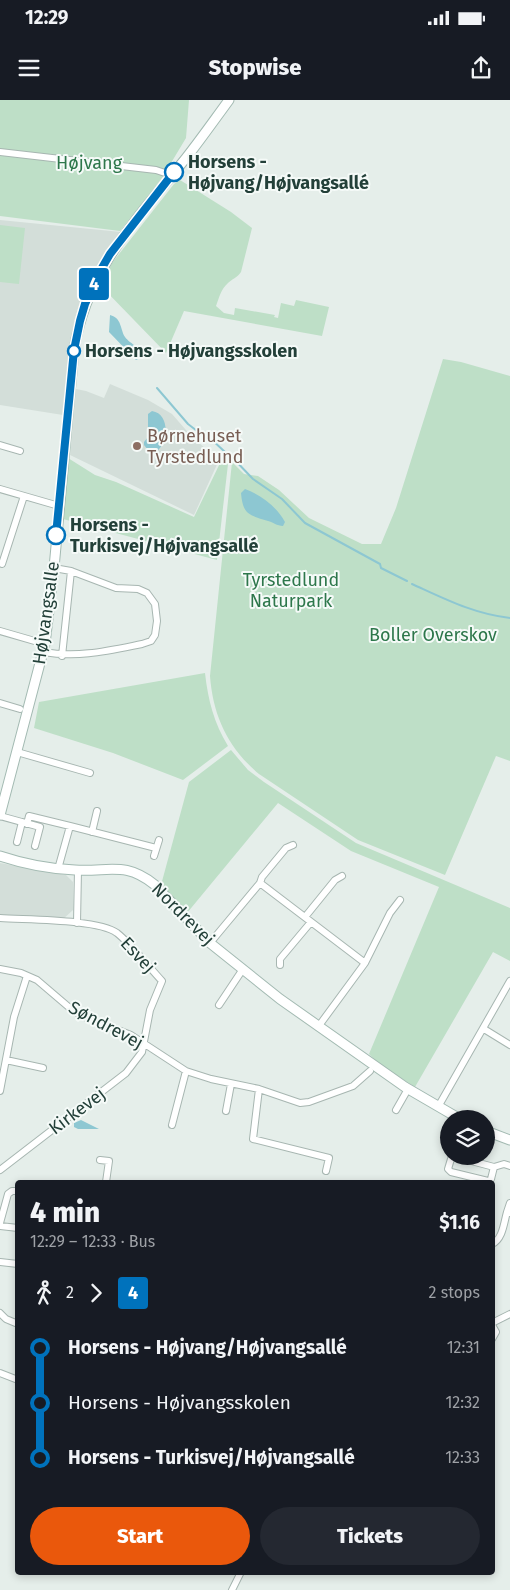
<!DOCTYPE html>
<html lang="en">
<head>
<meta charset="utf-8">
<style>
	body { margin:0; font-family:"Fira Sans",sans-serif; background:#242831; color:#f1f3f6; height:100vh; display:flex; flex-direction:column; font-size:19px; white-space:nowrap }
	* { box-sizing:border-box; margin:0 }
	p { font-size:16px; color:#9ea1a6 }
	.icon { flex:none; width:28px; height:28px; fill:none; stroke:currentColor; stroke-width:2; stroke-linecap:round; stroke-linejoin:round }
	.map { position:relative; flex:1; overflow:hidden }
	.sheet { position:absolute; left:15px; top:1080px; width:480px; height:395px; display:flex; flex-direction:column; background:#171b24; border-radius:5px; box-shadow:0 2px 8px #0003 }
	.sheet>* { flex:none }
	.badge { padding:0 10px; border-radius:4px; font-size:18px; line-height:32px }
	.controls { position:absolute; left:440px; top:1010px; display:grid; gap:10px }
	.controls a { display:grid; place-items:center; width:55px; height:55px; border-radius:50%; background:#171b24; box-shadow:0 2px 8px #0003; font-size:25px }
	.map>.badge { position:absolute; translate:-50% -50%; box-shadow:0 0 0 2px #fff }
	.legs { display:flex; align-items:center; gap:8px; height:55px; padding:0 15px; font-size:16px }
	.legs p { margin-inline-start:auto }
	.overview { display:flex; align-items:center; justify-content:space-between; height:85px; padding:0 15px }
	h1 { font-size:28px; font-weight:800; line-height:38px }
	.button { display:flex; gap:10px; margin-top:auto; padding:10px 15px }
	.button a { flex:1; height:58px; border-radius:30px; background:#ea580c; color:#fff; font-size:20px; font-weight:800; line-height:58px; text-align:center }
	.button a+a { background:#242831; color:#f1f3f6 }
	ul { padding:0 15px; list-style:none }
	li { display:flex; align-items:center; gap:18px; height:55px; font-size:19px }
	li i { display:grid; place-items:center; width:8px; height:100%; margin:0 6px; background:currentColor }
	li i::after { content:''; width:12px; height:12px; margin:-6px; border:4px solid; border-radius:50%; background:#171b24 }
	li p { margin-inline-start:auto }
	li:first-child i { background:linear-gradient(#0000 50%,currentColor 0) }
	li:last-child i { background:linear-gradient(currentColor 50%,#0000 0) }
	.status { display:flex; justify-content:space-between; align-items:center; height:35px; padding:0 25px; background:#171b24; direction:ltr }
	.status svg { height:14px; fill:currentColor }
	header { display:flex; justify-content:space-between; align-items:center; height:65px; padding:0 15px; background:#171b24; font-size:22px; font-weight:800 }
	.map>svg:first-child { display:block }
</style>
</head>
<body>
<div class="status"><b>12:29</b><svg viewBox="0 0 49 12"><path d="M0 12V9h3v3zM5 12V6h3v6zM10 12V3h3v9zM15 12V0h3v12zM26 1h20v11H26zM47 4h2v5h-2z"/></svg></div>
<header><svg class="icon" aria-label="menu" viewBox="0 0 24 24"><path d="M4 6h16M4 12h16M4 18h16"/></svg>Stopwise<svg class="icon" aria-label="share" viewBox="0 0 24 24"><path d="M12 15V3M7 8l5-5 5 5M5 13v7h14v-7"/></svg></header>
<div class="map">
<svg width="510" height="1490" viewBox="0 0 510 1490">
	<rect width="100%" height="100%" fill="#e5eeea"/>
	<path fill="#d3ded9" d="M0 120 121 132 102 158 91 177 73 227 63 315 0 305Z
		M110 284 148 300 172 314 192 337 219 360 194 415 70 355 76 289 86 291 104 298Z
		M0 763 66 775 73 782V810L62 820 0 815Z"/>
	<path fill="#bedfc7" d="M0 0H189L186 38 162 78 120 131 0 116Z
		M180 80 231 112 252 128 241 172C237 178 232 179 228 183 221 189 219 198 216 206L224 213 234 215 235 208 275 215 274 217 278 218 281 203 294 206 296 200 329 207 322 236 184 211 166 253 101 186 112 163 174 84Z
		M0 125 25 128 19 184 0 182Z
		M443 259 461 262 510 276V661L496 656 445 775 358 740 259 674C228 648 213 616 210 576L232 362 244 374 258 376 279 390 309 418 362 444H381L396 408Z
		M68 358 95 375 116 382 194 417 222 359H225L228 364 217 460 63 419Z
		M205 573C208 600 214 623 228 646L183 680 113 653 34 628 39 602Z
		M231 650 248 670 264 682 356 743 510 808V861L493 852 415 987 378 963 369 954 439 787 351 751 278 703 187 813 161 785 189 682Z"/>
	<path fill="#8dc7d2" d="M110 215C122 218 120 229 125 237 131 245 138 244 140 256L138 259 136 260 109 232Z
		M152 311C171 314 168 344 156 352L148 350 144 345V342L148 337V314Z
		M245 389C261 395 277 407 285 422L283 426C277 426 273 422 268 421 249 415 243 415 241 393Z
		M81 1020 99 1029H78L74 1027V1023Z"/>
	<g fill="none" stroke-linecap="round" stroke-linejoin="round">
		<path stroke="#8dc7d2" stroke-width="2" d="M157 288 188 324 201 334 210 338 225 352
			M231 356 253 379 282 399 305 423 380 464 381 468 407 481
			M412 484C445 499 474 514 510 518"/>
		<defs>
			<path id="street" d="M0 52 156 70 171 75
				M0 345 20 351
				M0 389 59 406
				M2 464 24 396
				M0 531 45 544
				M43 552C79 558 107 551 142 544L151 541 155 535 157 521 155 504 147 493 138 489 116 488 71 471 54 468
				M62 556 71 471
				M0 603 20 609
				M17 652 90 673
				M0 716 40 727 35 746
				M27 724 29 716 70 726 58 769
				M70 726 156 748
				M92 732 97 711
				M17 742 22 722
				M154 756 159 740
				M260 783 262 777 286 748 293 745
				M305 817 335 780 342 776
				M0 818C26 820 98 819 117 833 131 844 149 867 162 881L150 910 142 952 126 973 0 1070
				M77 823 78 770
				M210 843 260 783 365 863 318 927
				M365 863 390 813 400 800
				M280 865V859L311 822
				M0 869 21 873 37 880 71 909 82 916 131 935 186 971 211 979 259 989 300 1003 309 1002 353 986 370 971
				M219 905 243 869
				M484 929 510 945
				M6 960 43 968
				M259 989 253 1039 329 1058 326 1071
				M0 991 14 917 27 876
				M438 1007 510 881
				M396 1010 408 989
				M226 1011 231 984
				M172 1025 186 971
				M100 1060 109 1061 106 1082
				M494 1067 491 1079 488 1081 451 1072 448 1069 451 1059 456 1057 494 1067 504 1064 510 1066
				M510 1103 507 1112 510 1113
				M0 1123 8 1094 12 1091H18
				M0 1126 18 1128
				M492 1144C503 1139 504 1122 507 1112
				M0 1162 18 1164
				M0 1213 6 1219 18 1224
				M492 1223 510 1214
				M492 1225 496 1232 492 1239
				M0 1273 18 1280
				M232 1490 241 1472"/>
			<path id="secondary" d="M0 715 45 544 54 468 74 250C87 169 136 120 186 58 201 39 215 19 229 0
				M0 756C24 764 50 769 75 770 110 772 125 761 155 785L210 843 280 899 405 987 460 1019
				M486 1031 510 1040"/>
		</defs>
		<use href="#street" stroke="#a7b6b1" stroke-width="8"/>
		<use href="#secondary" stroke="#a3bab2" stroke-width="11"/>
		<use href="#street" stroke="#fff" stroke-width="6"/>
		<use href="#secondary" stroke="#fff" stroke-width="9"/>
	</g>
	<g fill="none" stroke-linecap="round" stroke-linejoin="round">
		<defs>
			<path id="line-1" d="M56 435 74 250 80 221 85 204 99 173 110 154 174 72"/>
		</defs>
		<use href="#line-1" stroke="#fff" stroke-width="11"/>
		<use href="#line-1" stroke="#0072bc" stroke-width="8"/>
	</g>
	<g fill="#fff" stroke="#0072bc" stroke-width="2.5">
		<circle cx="174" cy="72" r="9"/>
		<circle cx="74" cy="251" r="6"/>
		<circle cx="56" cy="435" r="9"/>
	</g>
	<circle fill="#8d6e63" stroke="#f5faf8" stroke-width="2" cx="137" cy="346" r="5"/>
	<g text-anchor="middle" stroke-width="4" stroke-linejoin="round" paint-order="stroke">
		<g font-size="18" font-weight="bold" fill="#234039" stroke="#f5faf8" text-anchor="start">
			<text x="188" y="68">Horsens -<tspan x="188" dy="21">Højvang/Højvangsallé</tspan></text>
			<text x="85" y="257">Horsens - Højvangsskolen</text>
			<text x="70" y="431">Horsens -<tspan x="70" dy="21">Turkisvej/Højvangsallé</tspan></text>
		</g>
		<g font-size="18" fill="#2d774b" stroke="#f5faf8">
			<text x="89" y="69">Højvang</text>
			<text x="291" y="486">Tyrstedlund<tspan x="291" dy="21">Naturpark</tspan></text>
			<text x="433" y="541">Boller Overskov</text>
		</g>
		<g font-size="18" fill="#785e54" stroke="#f5faf8" text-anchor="start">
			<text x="147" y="342">Børnehuset<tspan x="147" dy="21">Tyrstedlund</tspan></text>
		</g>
		<g font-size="18" fill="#234039" stroke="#f5faf8">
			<text transform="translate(46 513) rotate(-82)" y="6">Højvangsalle</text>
			<text transform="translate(183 814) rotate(45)" y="6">Nordrevej</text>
			<text transform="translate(138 855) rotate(47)" y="6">Esvej</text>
			<text transform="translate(106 925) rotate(28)" y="6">Søndrevej</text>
			<text transform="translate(77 1011) rotate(-37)" y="6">Kirkevej</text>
		</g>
	</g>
</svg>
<div class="controls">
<a><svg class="icon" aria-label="layers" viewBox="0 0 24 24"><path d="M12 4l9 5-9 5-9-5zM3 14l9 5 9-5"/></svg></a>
</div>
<b class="badge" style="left:94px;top:184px;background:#0072bc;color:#fff">4</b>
<section class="sheet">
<div class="overview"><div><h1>4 min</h1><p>12:29 – 12:33 · Bus</p></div><b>$1.16</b></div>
<div class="legs"><svg class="icon" aria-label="walk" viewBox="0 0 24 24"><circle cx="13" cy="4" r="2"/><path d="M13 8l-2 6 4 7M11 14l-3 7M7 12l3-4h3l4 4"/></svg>2<svg class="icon" aria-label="forward" viewBox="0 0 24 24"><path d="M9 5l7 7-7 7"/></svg><b class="badge" style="background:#0072bc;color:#fff">4</b><p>2 stops</p></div>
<ul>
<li><i style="color:#0072bc"></i><b>Horsens - Højvang/Højvangsallé</b><p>12:31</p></li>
<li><i style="color:#0072bc"></i><span>Horsens - Højvangsskolen</span><p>12:32</p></li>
<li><i style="color:#0072bc"></i><b>Horsens - Turkisvej/Højvangsallé</b><p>12:33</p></li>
</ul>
<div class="button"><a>Start</a><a>Tickets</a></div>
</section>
</div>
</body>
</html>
